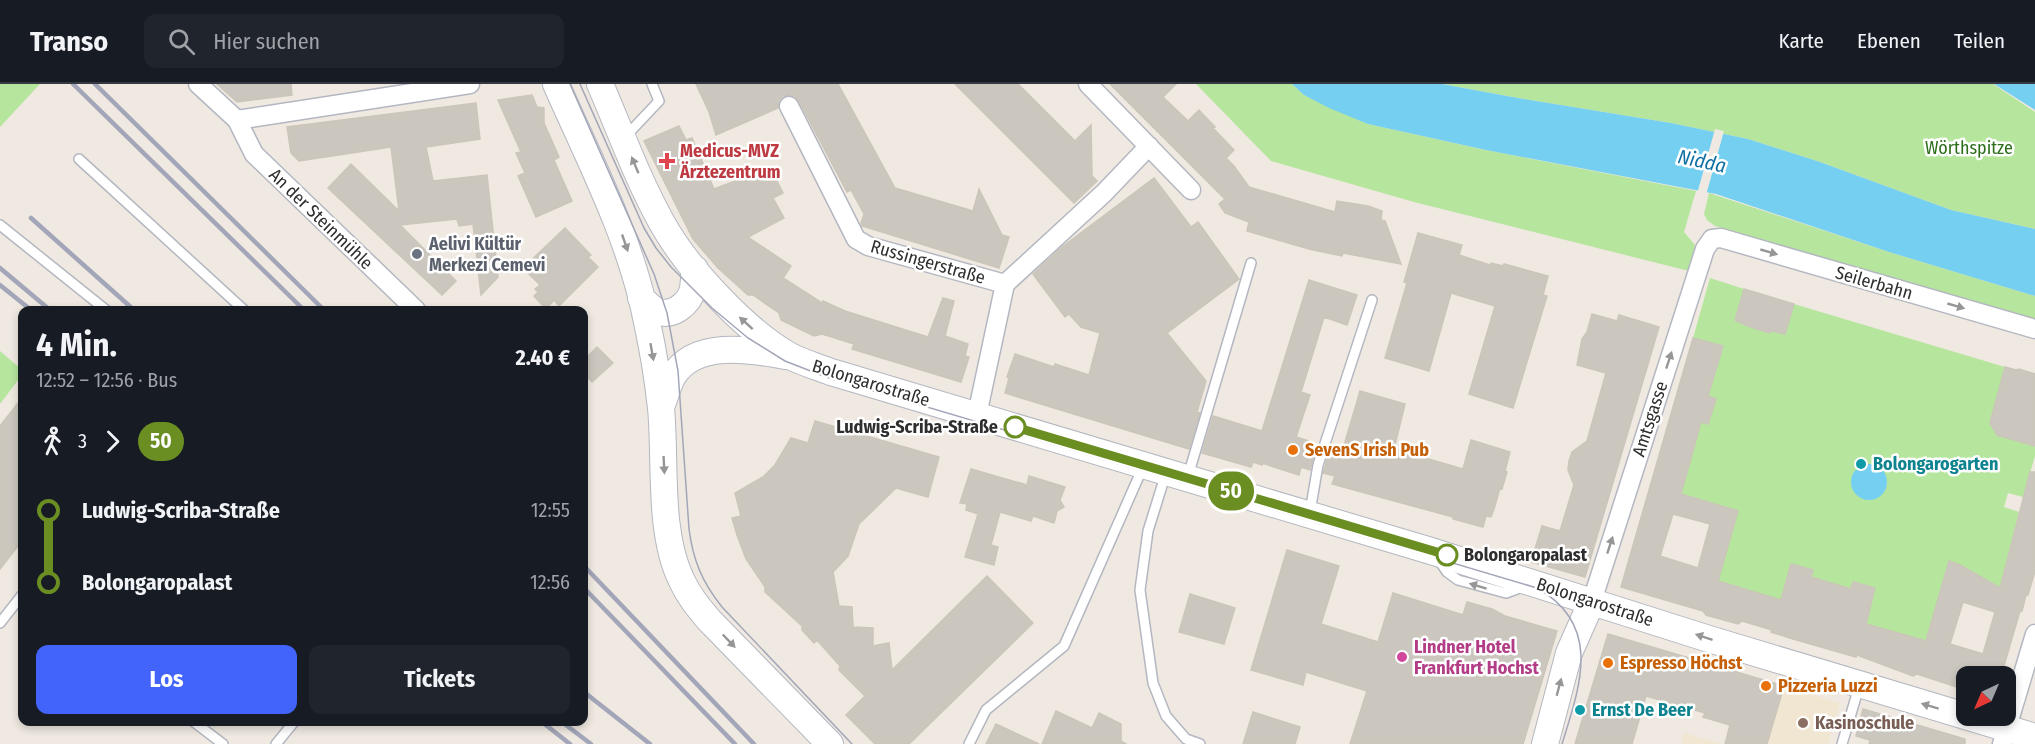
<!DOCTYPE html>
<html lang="de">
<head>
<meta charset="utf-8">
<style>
	body { margin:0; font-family:"Fira Sans Condensed",sans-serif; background:#20242c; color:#f1f3f6; height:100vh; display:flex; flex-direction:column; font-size:22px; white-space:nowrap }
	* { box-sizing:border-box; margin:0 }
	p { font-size:20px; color:#9ea1a6 }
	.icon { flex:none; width:33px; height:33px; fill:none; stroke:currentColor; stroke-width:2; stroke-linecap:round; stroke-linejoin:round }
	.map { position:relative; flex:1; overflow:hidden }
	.panel { position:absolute; left:18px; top:222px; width:570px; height:420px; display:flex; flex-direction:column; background:#171b24; border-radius:12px; box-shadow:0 3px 9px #0003 }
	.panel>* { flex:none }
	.badge { padding:0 12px; border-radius:20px; font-size:21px; line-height:39px }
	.needle { width:39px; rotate:224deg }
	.fabs { position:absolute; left:1956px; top:582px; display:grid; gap:12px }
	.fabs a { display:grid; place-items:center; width:60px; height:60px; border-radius:12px; background:#171b24; box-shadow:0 3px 9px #0003; font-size:30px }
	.map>.badge { position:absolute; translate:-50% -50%; box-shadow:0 0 0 3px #fff }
	.legs { display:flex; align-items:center; gap:9px; height:66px; padding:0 18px; font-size:20px }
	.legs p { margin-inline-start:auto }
	.head { display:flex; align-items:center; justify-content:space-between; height:102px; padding:0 18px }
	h1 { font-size:33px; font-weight:700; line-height:45px }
	.primary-button { display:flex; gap:12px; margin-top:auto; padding:12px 18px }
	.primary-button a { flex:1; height:69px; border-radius:12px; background:#4264fb; color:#fff; font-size:24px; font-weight:700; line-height:69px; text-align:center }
	.primary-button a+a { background:#20242c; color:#f1f3f6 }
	ul { padding:0 18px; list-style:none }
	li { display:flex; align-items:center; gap:21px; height:72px; font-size:22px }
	li i { display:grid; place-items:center; width:9px; height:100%; margin:0 8px; background:currentColor }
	li i::after { content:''; width:15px; height:15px; margin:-8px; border:4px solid; border-radius:50%; background:#171b24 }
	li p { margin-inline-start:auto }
	li:first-child i { background:linear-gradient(#0000 50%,currentColor 0) }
	li:last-child i { background:linear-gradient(currentColor 50%,#0000 0) }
	header { display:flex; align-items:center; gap:36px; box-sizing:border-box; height:84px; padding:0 30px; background:#171b24; border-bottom:2px solid #363941 }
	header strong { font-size:28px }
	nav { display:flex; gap:33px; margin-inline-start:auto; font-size:21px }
	.search { width:420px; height:54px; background:#20242c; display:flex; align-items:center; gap:15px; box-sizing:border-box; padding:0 21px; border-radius:12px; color:#9ea1a6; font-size:22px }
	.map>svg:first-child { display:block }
</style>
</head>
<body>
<header>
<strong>Transo</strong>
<div class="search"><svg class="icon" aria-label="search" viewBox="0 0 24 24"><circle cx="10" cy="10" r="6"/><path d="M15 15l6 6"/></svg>Hier suchen</div>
<nav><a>Karte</a><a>Ebenen</a><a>Teilen</a></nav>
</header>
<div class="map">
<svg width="2035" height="660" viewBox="0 0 2035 660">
	<rect width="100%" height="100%" fill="#efe9e1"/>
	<path fill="#f0e6d1" d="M1784 602 1840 619 1828 660H1767Z
		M1684 649 1722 660H1681Z"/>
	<path fill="#b6e59e" d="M0 0H40L0 43Z
		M1196 0H1292L1304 11 1368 40 1486 66 1696 107 1684 148 1695 161 1689 187 1414 118 1271 77Z
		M1442 0H1993L2035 28V145L1951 126 1820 78 1748 55 1671 39 1518 14Z
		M1709 109 1889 168 2035 212V236L1715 142 1707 136 1704 130Z
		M1710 194 1744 205 1735 235 1746 239 1748 242 1769 249 1773 247 1785 250 1794 220 2005 283 1990 340 1996 343 1995 350 2010 354 2035 355V372L2023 413 2008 409 2004 423 2019 428 2000 504 1960 481 1949 478 1926 557 1866 540 1875 504 1854 498 1851 505 1811 493 1813 486 1791 480 1781 516 1718 497 1738 427 1681 410 1701 338 1708 340 1716 315 1708 312 1722 262 1693 254Z
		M0 267 22 286V291L0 320Z"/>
	<path fill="#75cff0" d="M1292 0H1442L1518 14 1671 39 1748 55 1820 78 1951 126 2035 145V212L1889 168 1716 110 1486 66 1368 40 1329 24 1304 11Z
		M1994 0H2035V26Z
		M1851 398a18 18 0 1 1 36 0a18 18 0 1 1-36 0Z"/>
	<path fill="#efe9e1" d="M1715 45 1724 47 1706 111 1697 110Z"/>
	<path fill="#cbc7bf" stroke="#cbc5ba" stroke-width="1.5" fill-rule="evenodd" d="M217 0H291L292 11 237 18Z
		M696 0H838L895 104 973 127 979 105 1002 151 1009 153 999 184 862 142 861 139 864 130 851 106 847 108 799 17 795 12 789 11 783 12 779 16 778 24 716 51 709 28Z
		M955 0H1018L1075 57 1091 41 1092 92 1097 97 1074 119Z
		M1110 0H1176L1163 13 1188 37 1199 26 1215 43 1213 44 1234 66 1226 74 1234 82 1249 103 1335 128 1337 117 1368 122 1382 127 1381 136 1385 137 1401 180 1343 169 1342 172 1309 165 1247 147 1249 138 1225 129 1219 120 1225 115Z
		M532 11 537 23 544 24V39L559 73 554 76 572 117 536 133 518 92 525 89 516 69 521 68 498 16Z
		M476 19 480 55 426 63 433 97 487 91 498 193 481 211 473 140 459 142 457 135 400 141 456 197 442 211 328 104 351 80 399 127 391 63 299 77 291 69 287 43Z
		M679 42 686 56 692 54 714 105 770 84 783 109 773 114 784 134 748 153 791 182 783 194 822 219 823 217 845 227 928 253 943 214 954 217 945 252 968 260 965 272 969 273 961 298 852 265 854 260 822 250 814 252 781 236 779 229 753 211H748L718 184 693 155 644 57Z
		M1154 94 1191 143 1198 138 1239 195 1167 249 1206 297 1197 328 1200 329 1189 365 1005 309 1009 294 1007 293 1015 270 1054 283 1055 280 1089 291 1100 249 1081 243 1069 230 1065 233 1033 190 1062 163Z
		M565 144 591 171 588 173 598 183 559 222 554 216 546 225 534 212 538 208 535 205 540 201 523 184Z
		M1418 149 1462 161 1459 171 1490 181 1491 179 1503 182 1504 180 1548 192 1543 211 1547 212 1513 324 1469 310 1495 222 1451 209 1429 287 1385 274 1407 199 1404 198Z
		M1309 196 1357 211 1347 241 1324 233 1301 308 1310 311 1296 353 1309 357 1307 365 1315 367 1310 386 1301 383 1299 391 1262 379V381L1253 378 1251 383 1202 369 1213 332 1262 347Z
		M1744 205 1794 220 1785 250 1772 247 1769 249 1748 242 1735 236Z
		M1592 230 1617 237 1619 231 1659 243 1585 493 1531 478 1542 442 1560 447 1574 401 1568 386 1569 377 1572 368 1587 357 1606 289 1577 281 1582 255 1587 248Z
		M1693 254 1723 262 1708 312 1716 315 1708 340 1701 338 1681 410 1738 427 1718 497 1781 516 1791 480 1813 486 1811 493 1851 505 1853 498 1875 504 1866 540 1926 557 1949 477 1960 481 2000 504 2030 388H2035V487L2028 511H2026L2022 527H2020L2001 592H1966V606L1917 590 1913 592 1857 571 1856 573 1793 555 1771 548 1772 546 1742 537 1738 540 1706 531 1703 527 1621 503ZM1673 430 1710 440 1698 484 1660 472ZM1963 518 1995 528 1983 570 1950 560Z
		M597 263 613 279 592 298 584 289V276Z
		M2005 283 2016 286 2019 285 2035 290V362L1997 351 1990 339Z
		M1360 307 1405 320 1394 365 1463 385 1471 356 1510 368 1505 387 1507 388 1502 405 1500 404 1494 425 1491 433 1486 432 1483 443 1453 435V433L1332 400 1335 392 1323 389 1325 383 1328 371 1340 375Z
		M22 314V457L0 485V342Z
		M815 337 939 373 928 413 896 404 859 440 848 472 833 488 839 522 852 523 853 543 873 544V562L889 559 892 586 987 492 1033 539 909 660H875L846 631 865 612 839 586 840 582 817 556 814 559 802 546V542L765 508V503L746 475 737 451 732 434 741 432 735 409 763 393 775 381 791 354 808 359Z
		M971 385 1027 401 1029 392 1065 403 1060 416 1064 423 1057 427 1054 439 1033 432 1031 437 1000 428 991 461 998 463 994 481 965 473 978 430 966 426 967 420 960 419Z
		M1287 466 1339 482 1321 540 1378 558 1393 509 1463 531 1467 518 1492 525 1505 532 1557 547 1523 660H1350L1367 607 1306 588 1303 601 1251 586Z
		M1190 510 1235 524 1224 560 1179 548Z
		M1608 550 1784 602 1767 660H1725L1730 641 1703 633 1705 629 1646 612 1632 660H1575Z
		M1863 625 1965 655V660H1869L1870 656 1856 652Z
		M1056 627 1092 644 1099 629 1121 640V657L1126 660H1042Z
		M1253 628 1300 643 1295 660H1243Z
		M996 640 1039 660H986Z"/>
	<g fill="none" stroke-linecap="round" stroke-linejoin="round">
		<defs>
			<path id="lane" d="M625 53 659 17 652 0
				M79 75 244 226
				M0 141 106 226
				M1166 389 1148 447 1140 506 1153 599 1166 632 1186 655 1200 660
				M1188 392 1251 179
				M1310 428 1318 381 1372 216
				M1438 475 1447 488 1458 496 1506 509 1525 502
				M0 539 22 511
				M194 638 223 660
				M276 660 294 638
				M969 660 986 626 1064 562 1143 383
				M1842 660 1859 603"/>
			<path id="street" d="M198 0 237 36 254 70 416 226
				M1088 0 1191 106
				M789 22 856 155 868 162 1005 200
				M237 36 470 0
				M977 331 1005 200 1104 109 1149 62
				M1592 517 1705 165 1712 155 1721 154 2035 245
				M2002 660 2035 550"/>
			<path id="secondary" d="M556 0C590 77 631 155 647 238 653 266 658 296 661 324 666 377 658 447 681 495 688 511 698 523 709 536L830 660
				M600 0C620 46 637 94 662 139 687 184 746 248 792 273 804 279 818 283 831 288L1431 467 1709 555 2035 653
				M641 214C645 218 651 224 656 227 672 234 689 220 693 205 694 198 694 191 695 185
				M661 323C665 313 668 301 673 292 696 255 751 266 786 272
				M1545 660 1569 569 1592 517"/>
		</defs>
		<use href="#lane" stroke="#b4b7c1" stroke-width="12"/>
		<use href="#street" stroke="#b4b7c1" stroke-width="21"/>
		<use href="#secondary" stroke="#b4b7c1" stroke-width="28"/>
		<use href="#lane" stroke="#fff" stroke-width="9"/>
		<use href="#street" stroke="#fff" stroke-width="18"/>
		<use href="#secondary" stroke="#fff" stroke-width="26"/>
		<path stroke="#a3a6b8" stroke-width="1.5" d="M570 0 654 190 667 229 678 287 689 445C693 476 702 498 722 523L852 660
			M580 0 644 144 656 164 671 183 712 224 748 254 785 277 826 293 1537 504C1603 541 1580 602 1562 660"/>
		<path stroke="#a3a6b8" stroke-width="4.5" d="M73 0 304 226
			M95 0 324 226
			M31 134 134 226
			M0 184 50 226
			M0 201 31 226
			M584 482 754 660
			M584 504 735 660
			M584 608 650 660
			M542 638 570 660
			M562 638 591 660"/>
	</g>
	<defs><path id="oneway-solid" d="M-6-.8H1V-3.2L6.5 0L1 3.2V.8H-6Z" transform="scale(1.5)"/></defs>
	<g fill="#969696">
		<use href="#oneway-solid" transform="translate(635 81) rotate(-113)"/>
		<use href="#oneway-solid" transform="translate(625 159) rotate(71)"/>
		<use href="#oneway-solid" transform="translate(1769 168) rotate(16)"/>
		<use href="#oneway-solid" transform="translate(1956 222) rotate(16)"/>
		<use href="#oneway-solid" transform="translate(746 239) rotate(-138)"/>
		<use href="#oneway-solid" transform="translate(652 268) rotate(80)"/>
		<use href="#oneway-solid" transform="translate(1669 276) rotate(-72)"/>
		<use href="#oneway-solid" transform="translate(664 381) rotate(87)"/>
		<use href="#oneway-solid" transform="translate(1610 461) rotate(-72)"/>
		<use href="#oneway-solid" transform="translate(1478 502) rotate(-163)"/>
		<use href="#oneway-solid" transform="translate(1704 553) rotate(-162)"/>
		<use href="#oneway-solid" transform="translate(729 557) rotate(46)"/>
		<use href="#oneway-solid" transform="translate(1559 603) rotate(-75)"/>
		<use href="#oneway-solid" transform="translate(1930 622) rotate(-163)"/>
	</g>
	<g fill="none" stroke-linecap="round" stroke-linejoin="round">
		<defs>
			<path id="line-1" d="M1015 343 1447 471"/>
		</defs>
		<use href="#line-1" stroke="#fff" stroke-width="14"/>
		<use href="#line-1" stroke="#6b8e23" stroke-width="9"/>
	</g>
	<path fill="#e0444e" stroke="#fff" stroke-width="2" d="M664 68h6v6h6v6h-6v6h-6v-6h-6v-6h6z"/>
	<circle fill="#6b7280" stroke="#fff" stroke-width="2" cx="417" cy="170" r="6"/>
	<g fill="#fff" stroke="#6b8e23" stroke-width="3">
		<circle cx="1015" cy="343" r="10"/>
		<circle cx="1447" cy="471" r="10"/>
	</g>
	<g fill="#e8710a" stroke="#fff" stroke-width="2">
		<circle cx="1293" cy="366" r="6"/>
		<circle cx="1608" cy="579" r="6"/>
		<circle cx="1766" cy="602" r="6"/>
	</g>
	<g fill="#0f9aa8" stroke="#fff" stroke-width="2">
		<circle cx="1861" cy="380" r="6"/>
		<circle cx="1580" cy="626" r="6"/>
	</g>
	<circle fill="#d1479c" stroke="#fff" stroke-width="2" cx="1402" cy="573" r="6"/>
	<circle fill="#8d6e63" stroke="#fff" stroke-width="2" cx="1803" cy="639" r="6"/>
	<g text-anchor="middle" stroke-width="5" stroke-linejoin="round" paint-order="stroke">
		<g font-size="18" fill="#2c6e1b" stroke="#fff">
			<text x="1969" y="70">Wörthspitze</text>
		</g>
		<g font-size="18" font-weight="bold" fill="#be3a42" stroke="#fff" text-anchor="start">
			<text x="680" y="73">Medicus-MVZ<tspan x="680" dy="21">Ärztezentrum</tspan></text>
		</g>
		<g font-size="18" fill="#2e2e2e" stroke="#fff">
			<text transform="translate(321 135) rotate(44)" y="6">An der Steinmühle</text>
			<text transform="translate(928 178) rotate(16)" y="6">Russingerstraße</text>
			<text transform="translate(1874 199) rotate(16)" y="6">Seilerbahn</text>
			<text transform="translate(871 299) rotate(17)" y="6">Bolongarostraße</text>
			<text transform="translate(1650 335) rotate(-72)" y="6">Amtsgasse</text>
			<text transform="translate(1595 518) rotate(18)" y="6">Bolongarostraße</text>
		</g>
		<g font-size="18" font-weight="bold" fill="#5b616d" stroke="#fff" text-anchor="start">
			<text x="429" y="166">Aelivi Kültür<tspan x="429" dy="21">Merkezi Cemevi</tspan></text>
		</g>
		<g font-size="18" font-weight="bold" fill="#2e2e2e" stroke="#fff" text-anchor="end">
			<text x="998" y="349">Ludwig-Scriba-Straße</text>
			<text x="1464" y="477" text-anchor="start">Bolongaropalast</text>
		</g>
		<g font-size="18" font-weight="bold" fill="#c56008" stroke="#fff" text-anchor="start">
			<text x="1305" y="372">SevenS Irish Pub</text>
			<text x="1620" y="585">Espresso Höchst</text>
			<text x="1778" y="608">Pizzeria Luzzi</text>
		</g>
		<g font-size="18" font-weight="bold" fill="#0d838f" stroke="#fff" text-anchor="start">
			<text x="1873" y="386">Bolongarogarten</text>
			<text x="1592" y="632">Ernst De Beer</text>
		</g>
		<g font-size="18" font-weight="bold" fill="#b23c85" stroke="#fff" text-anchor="start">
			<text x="1414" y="569">Lindner Hotel<tspan x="1414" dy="21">Frankfurt Hochst</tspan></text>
		</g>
		<g font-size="18" font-weight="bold" fill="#785e54" stroke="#fff" text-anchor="start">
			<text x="1815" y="645">Kasinoschule</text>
		</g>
		<g font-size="20" font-style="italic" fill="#0d6fa3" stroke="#fff">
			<text transform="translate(1702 77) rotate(12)" y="7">Nidda</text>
		</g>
	</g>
</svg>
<div class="fabs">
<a><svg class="needle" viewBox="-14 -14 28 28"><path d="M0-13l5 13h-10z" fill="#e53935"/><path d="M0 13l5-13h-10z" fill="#9ea1a6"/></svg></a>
</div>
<b class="badge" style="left:1231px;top:407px;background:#6b8e23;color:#fff">50</b>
<section class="panel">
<div class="head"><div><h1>4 Min.</h1><p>12:52 – 12:56 · Bus</p></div><b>2.40 €</b></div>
<div class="legs"><svg class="icon" aria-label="walk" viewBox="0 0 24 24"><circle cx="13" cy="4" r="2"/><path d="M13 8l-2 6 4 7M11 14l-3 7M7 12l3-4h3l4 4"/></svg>3<svg class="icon" aria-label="forward" viewBox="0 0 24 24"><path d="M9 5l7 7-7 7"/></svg><b class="badge" style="background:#6b8e23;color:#fff">50</b></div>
<ul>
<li><i style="color:#6b8e23"></i><b>Ludwig-Scriba-Straße</b><p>12:55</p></li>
<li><i style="color:#6b8e23"></i><b>Bolongaropalast</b><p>12:56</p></li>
</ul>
<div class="primary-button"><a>Los</a><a>Tickets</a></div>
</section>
</div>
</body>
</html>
